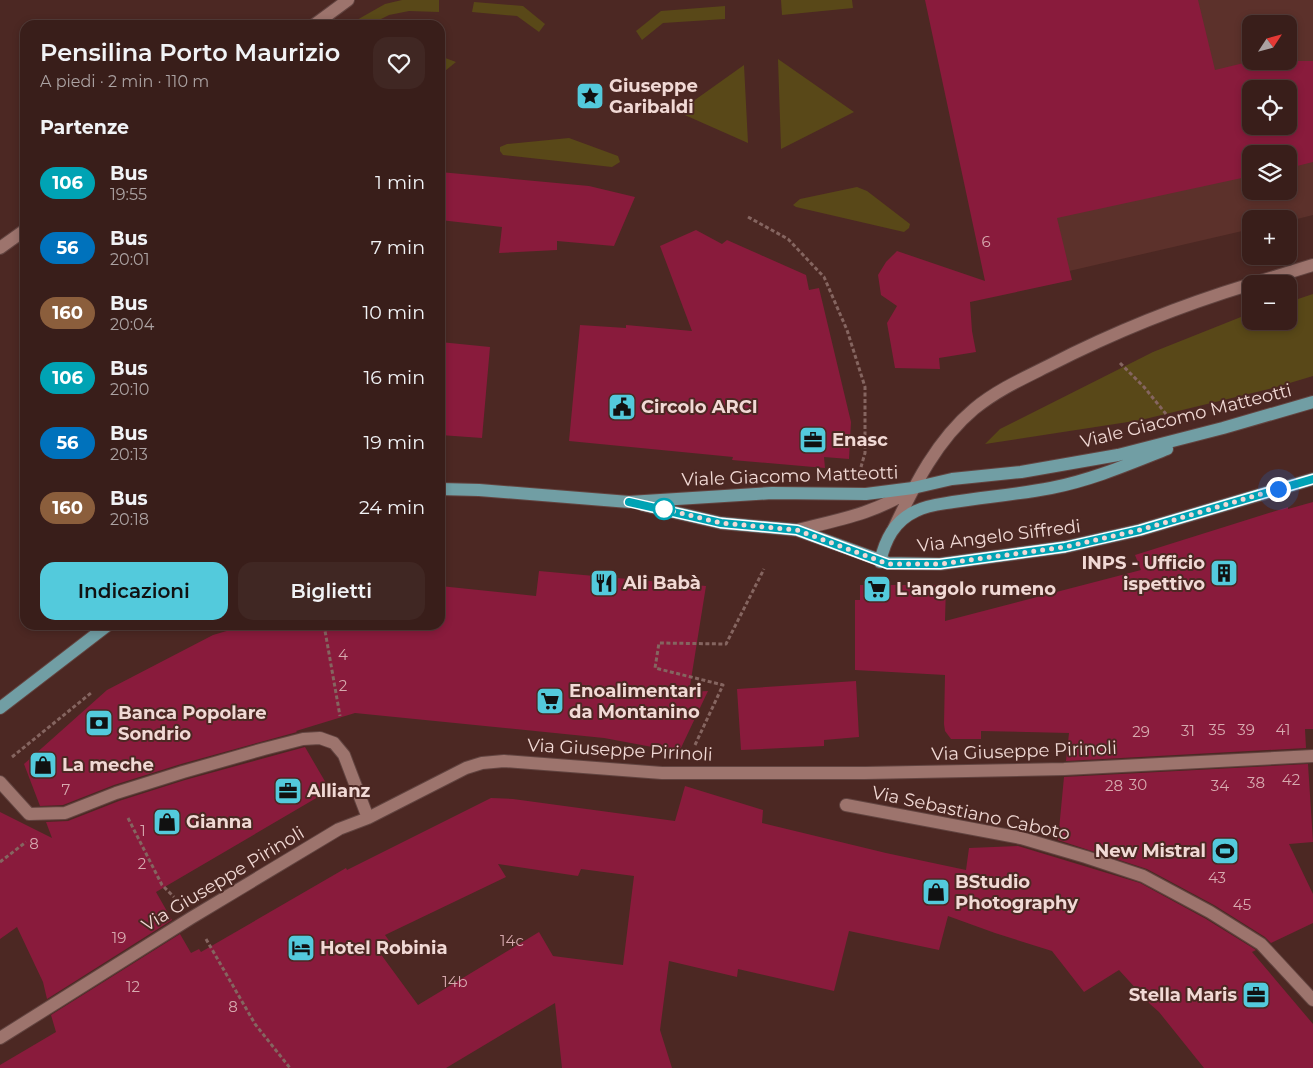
<!DOCTYPE html>
<html lang="it">
<head>
<meta charset="utf-8">
<style>
	body { margin:0; font-family:Montserrat,sans-serif; background:#402723; color:#f1f3f6; height:100vh; display:flex; flex-direction:column; font-size:19px; white-space:nowrap }
	* { box-sizing:border-box; margin:0 }
	p { font-size:16px; color:#aba2a2 }
	.icon { flex:none; width:28px; height:28px; fill:none; stroke:currentColor; stroke-width:2; stroke-linecap:round; stroke-linejoin:round }
	.map { position:relative; flex:1; overflow:hidden }
	.panel { position:absolute; left:20px; top:20px; width:425px; height:610px; display:flex; flex-direction:column; background:#391e1a; border-radius:15px; box-shadow:0 2px 8px #0003,0 0 0 1px #533c39 }
	.panel>* { flex:none }
	.badge { padding:0 10px; border-radius:16px; font-size:18px; line-height:32px }
	.needle { width:32px; rotate:54deg }
	.buttons { position:absolute; left:1242px; top:15px; display:grid; gap:10px }
	.buttons a { display:grid; place-items:center; width:55px; height:55px; border-radius:10px; background:#391e1a; box-shadow:0 2px 8px #0003,0 0 0 1px #533c39; font-size:25px }
	.you { position:absolute; width:25px; height:25px; margin:-12px; border:4px solid #fff; border-radius:50%; background:#1a73e8; box-shadow:0 0 0 8px #1a73e833 }
	.map>.badge { position:absolute; translate:-50% -50%; box-shadow:0 0 0 2px #fff }
	h2 { padding:0 20px; font-size:19px; line-height:45px }
	.round { display:grid; place-items:center; flex:none; width:52px; height:52px; border-radius:15px; background:#402723 }
	.head { display:flex; align-items:center; justify-content:space-between; height:85px; padding:0 20px }
	h1 { font-size:24px; font-weight:600; line-height:38px }
	.button { display:flex; gap:10px; margin-top:auto; padding:10px 20px }
	.button a { flex:1; height:58px; border-radius:15px; background:#53cadc; color:#111; font-size:20px; font-weight:600; line-height:58px; text-align:center }
	.button a+a { background:#402723; color:#f1f3f6 }
	ul { padding:0; list-style:none }
	li { display:flex; align-items:center; gap:15px; height:65px; padding:0 20px }
	li div { flex:1 }
	li b { display:block; font-size:19px }
	li em { font-style:normal }
	li .badge { min-width:55px; font-weight:700; text-align:center }
	.map>svg:first-child { display:block }
</style>
</head>
<body>
<div class="map">
<svg width="1313" height="1068" viewBox="0 0 1313 1068">
	<rect width="100%" height="100%" fill="#4c2823"/>
	<path fill="#5c312b" fill-rule="evenodd" d="M933 0H1313V215L1289 221V219H1251V229L996 288ZM1251 24H1289V61H1251ZM1251 89H1289V126H1251ZM1251 154H1289V191H1251Z"/>
	<path fill="#594818" d="M402 0H439V12L409 11 389 15 369 25H348L385 4Z
		M781 0H852L853 8 782 15Z
		M474 2 523 6 545 24 539 32 517 16 472 12Z
		M725 6V19L663 23 642 40 636 31 661 11Z
		M440 56 456 62 440 75Z
		M778 59 854 112 781 149Z
		M744 65 748 143 678 112Z
		M569 138 618 156 620 162 612 167 503 155 500 151V147L507 144Z
		M857 187 867 191 910 224 909 228 904 232 796 207 793 205 800 199Z
		M1313 294V376L1273 388 1141 420 985 444 1000 429 1153 352 1251 313V321H1289V302Z"/>
	<path fill="#891b3c" fill-rule="evenodd" d="M925 0H1198L1215 70 1252 61H1313V162L1289 168V154H1251V176L1057 218 1072 280 970 302 972 331 976 352 939 358 940 369 895 368 887 323 897 306 881 295 878 275 886 262 897 251 985 281ZM1251 89H1289V126H1251Z
		M440 172 589 186 635 197 614 246 557 241V250L499 253 502 227 440 220Z
		M696 230 722 244 727 240 806 275 809 290 819 288 851 422 849 459 824 457 825 468 732 460 733 457 569 441 580 325 626 328V325L692 331 660 246Z
		M440 342 490 347 482 438 440 435Z
		M1313 502V729H1305L1306 748 1066 761 1069 733 981 731V739H951L945 731 944 724 945 675 855 670V600H860V585H946L945 621 1141 570 1135 555 1288 507V509Z
		M539 571 706 586 689 692 708 691 679 752 604 738 355 713 296 731 297 732 181 764 114 785 63 805 40 806 24 764 107 690 213 635 247 625H440V586L536 596Z
		M856 681 859 737 824 740V746L741 750 737 689Z
		M305 747 330 790 156 892 172 920 47 999 43 982 17 927 0 939V812L52 838 46 822 68 821 119 801 185 780Z
		M1308 764 1313 842 1289 844 1313 894V923L1271 943 1265 937 1214 905 1147 869 1058 840 1064 777Z
		M685 786 763 810 762 823 886 853 966 870 969 848 1018 846 1140 883 1206 919 1256 950 1252 952 1313 1024V1068H1204L1159 1012 1150 1004 1119 970 1084 992 1052 951 995 933 948 916 939 950 849 931 834 991 738 969 737 977 669 961 660 1030 672 1068H562L555 1003 446 1068H0V1065L56 1032 51 1015 180 934 191 953 199 949 201 952 346 868 347 870 491 798 513 799 675 821ZM498 864 578 876 581 869 634 876 623 965 553 956 539 932 418 1005 377 949 390 942 385 935 506 877Z"/>
	<g fill="none" stroke-linecap="round" stroke-linejoin="round">
		<defs>
			<path id="street" d="M314 25 348 0
				M0 248 25 230
				M0 782 29 814 65 813 116 793 183 772 264 749 303 739 320 738 334 743 344 755 368 818
				M846 805 1021 838 1086 857 1143 876 1210 912 1261 944 1313 1000
				M0 1038 191 918 339 829 368 818 466 768 482 763 504 761 662 773H865L1064 769 1313 756"/>
			<path id="secondary" d="M1251 284 1313 265
				M894 528C915 484 937 440 974 409 997 390 1024 378 1050 365 1114 332 1182 305 1251 284
				M797 530C838 520 878 513 913 488"/>
			<path id="primary" d="M440 489 479 490 629 502 772 493 866 494 913 488 952 479 1021 472 1118 455 1223 428 1313 402
				M643 505 721 523 797 530 888 563 940 564 1065 547 1140 530 1313 479
				M880 562C885 540 894 521 916 511 927 505 941 504 953 502 986 497 1019 494 1051 488 1092 480 1129 464 1167 449
				M0 708 108 625"/>
		</defs>
		<use href="#street" stroke="#624440" stroke-width="14"/>
		<use href="#secondary" stroke="#624440" stroke-width="14"/>
		<use href="#primary" stroke="#624440" stroke-width="14"/>
		<path stroke="#856560" stroke-width="3" stroke-dasharray="4 2.5" stroke-linecap="butt" d="M748 217 788 239 824 277 847 330 865 387V453L861 467
			M1120 363 1144 387 1166 414
			M324 625 340 716
			M695 745 723 685 655 668 659 643 726 644 764 569
			M12 757 91 693
			M128 818 162 885 174 897
			M0 862 26 842
			M206 939 255 1024 290 1068"/>
		<use href="#street" stroke="#9d746d" stroke-width="12"/>
		<use href="#secondary" stroke="#9d746d" stroke-width="12"/>
		<use href="#primary" stroke="#719ea4" stroke-width="12"/>
	</g>
	<g fill="none" stroke-linecap="round" stroke-linejoin="round">
		<defs>
			<path id="line" d="M629 502 721 523 797 530 888 564H940L1065 547 1140 530 1313 479"/>
		</defs>
		<use href="#line" stroke="#fff" stroke-width="11"/>
		<use href="#line" stroke="#00a3b4" stroke-width="8"/>
		<path stroke="#f1d9d5" stroke-width="5" stroke-dasharray="0 9" d="M664 509 660 508 721 523 797 530 888 564H940L1065 547 1140 530 1278 489"/>
	</g>
	<defs>
		<symbol id="sight-square" viewBox="-11 -11 22 22"><rect x="-9" y="-9" width="18" height="18" rx="4" fill="#53cadc" stroke="#4c2823"/><path d="M0-6L1.8-2.2L6-1.7L2.9 1.2L3.7 5.4L0 3.3L-3.7 5.4L-2.9 1.2L-6-1.7L-1.8-2.2Z" fill="#111"/></symbol>
		<symbol id="civic-square" viewBox="-11 -11 22 22"><rect x="-9" y="-9" width="18" height="18" rx="4" fill="#53cadc" stroke="#4c2823"/><path d="M-.6-6.5H3V-4.5H.6V-3L4-1V1h2V6H-6V1h2V-1L-.6-3ZM-1.2 2.5V6h2.4V2.5Z" fill="#111"/></symbol>
		<symbol id="office-square" viewBox="-11 -11 22 22"><rect x="-9" y="-9" width="18" height="18" rx="4" fill="#53cadc" stroke="#4c2823"/><path d="M-6-3h4V-5.5h4V-3h4V5H-6ZM-1-4.5V-3h2v-1.5ZM-6 0V1H6V0Z" fill="#111"/></symbol>
		<symbol id="building-square" viewBox="-11 -11 22 22"><rect x="-9" y="-9" width="18" height="18" rx="4" fill="#53cadc" stroke="#4c2823"/><path d="M-4-6H4V6H1V3H-1V6H-4ZM-2.5-4.3h1.7v1.8h-1.7ZM.8-4.3h1.7v1.8H.8ZM-2.5-1h1.7V.8h-1.7ZM.8-1h1.7V.8H.8Z" fill="#111"/></symbol>
		<symbol id="restaurant-square" viewBox="-11 -11 22 22"><rect x="-9" y="-9" width="18" height="18" rx="4" fill="#53cadc" stroke="#4c2823"/><path d="M-5-6h1v4h1v-4h1v4h1v-4h1v5L-1.5 .5V6h-2V.5L-5-1ZM5-6V6H3V1.5H1.5Q1.5-4 5-6Z" fill="#111"/></symbol>
		<symbol id="supermarket-square" viewBox="-11 -11 22 22"><rect x="-9" y="-9" width="18" height="18" rx="4" fill="#53cadc" stroke="#4c2823"/><path d="M-6-5.5h2.5l.6 2H6L4.5 2H-2.5L-4.4-4H-6ZM-1.5 3.2a1.3 1.3 0 1 0 .1 0ZM3 3.2a1.3 1.3 0 1 0 .1 0Z" fill="#111"/></symbol>
		<symbol id="bank-square" viewBox="-11 -11 22 22"><rect x="-9" y="-9" width="18" height="18" rx="4" fill="#53cadc" stroke="#4c2823"/><path d="M-6-4H6V4H-6ZM0-2.3a2.3 2.3 0 1 0 0 4.6a2.3 2.3 0 1 0 0-4.6Z" fill="#111"/></symbol>
		<symbol id="shop-square" viewBox="-11 -11 22 22"><rect x="-9" y="-9" width="18" height="18" rx="4" fill="#53cadc" stroke="#4c2823"/><path d="M-5-2.5h2.3a2.7 3.5 0 0 1 5.4 0H5L5.5 6h-11ZM-1.5-2.5h3a1.5 2.3 0 0 0-3 0Z" fill="#111"/></symbol>
		<symbol id="stadium-square" viewBox="-11 -11 22 22"><rect x="-9" y="-9" width="18" height="18" rx="4" fill="#53cadc" stroke="#4c2823"/><path d="M0-5a6.5 5 0 1 0 0 10a6.5 5 0 1 0 0-10ZM-3.5-1.8h7v3.6h-7Z" fill="#111"/></symbol>
		<symbol id="hotel-square" viewBox="-11 -11 22 22"><rect x="-9" y="-9" width="18" height="18" rx="4" fill="#53cadc" stroke="#4c2823"/><path d="M-6-4.5h1.5V1H6V5H4.5V3h-9V5H-6ZM-4 0a1.8 1.8 0 1 1 3.6 0ZM.5 0V-2.5h3Q6-2.5 6 0Z" fill="#111"/></symbol>
	</defs>
	<g fill-rule="evenodd">
		<use href="#sight-square" x="574" y="80" width="32" height="32"/>
		<use href="#civic-square" x="606" y="391" width="32" height="32"/>
		<use href="#office-square" x="797" y="424" width="32" height="32"/>
		<use href="#building-square" x="1208" y="557" width="32" height="32"/>
		<use href="#restaurant-square" x="588" y="567" width="32" height="32"/>
		<use href="#supermarket-square" x="861" y="573" width="32" height="32"/>
		<use href="#supermarket-square" x="534" y="685" width="32" height="32"/>
		<use href="#bank-square" x="83" y="707" width="32" height="32"/>
		<use href="#shop-square" x="27" y="749" width="32" height="32"/>
		<use href="#office-square" x="272" y="775" width="32" height="32"/>
		<use href="#shop-square" x="151" y="806" width="32" height="32"/>
		<use href="#stadium-square" x="1209" y="835" width="32" height="32"/>
		<use href="#shop-square" x="920" y="876" width="32" height="32"/>
		<use href="#hotel-square" x="285" y="932" width="32" height="32"/>
		<use href="#office-square" x="1240" y="979" width="32" height="32"/>
	</g>
	<circle fill="#fff" stroke="#00a3b4" stroke-width="2.5" cx="664" cy="509" r="10"/>
	<g text-anchor="middle" stroke-width="4" stroke-linejoin="round" paint-order="stroke">
		<g font-size="15" fill="#d7aaaf">
			<text x="986" y="247">6</text>
			<text x="343" y="660">4</text>
			<text x="343" y="691">2</text>
			<text x="1217" y="735">35</text>
			<text x="1246" y="735">39</text>
			<text x="1283" y="735">41</text>
			<text x="1188" y="736">31</text>
			<text x="1141" y="737">29</text>
			<text x="1291" y="785">42</text>
			<text x="1256" y="788">38</text>
			<text x="1138" y="790">30</text>
			<text x="1114" y="791">28</text>
			<text x="1220" y="791">34</text>
			<text x="66" y="795">7</text>
			<text x="143" y="836">1</text>
			<text x="34" y="849">8</text>
			<text x="142" y="869">2</text>
			<text x="1217" y="883">43</text>
			<text x="1242" y="910">45</text>
			<text x="119" y="943">19</text>
			<text x="512" y="946">14c</text>
			<text x="455" y="987">14b</text>
			<text x="133" y="992">12</text>
			<text x="233" y="1012">8</text>
		</g>
		<g font-size="18" font-weight="bold" fill="#f1d9d5" stroke="#4c2823" text-anchor="start">
			<text x="609" y="92">Giuseppe<tspan x="609" dy="21">Garibaldi</tspan></text>
			<text x="641" y="413">Circolo ARCI</text>
			<text x="832" y="446">Enasc</text>
			<text x="1205" y="569" text-anchor="end">INPS - Ufficio<tspan x="1205" dy="21">ispettivo</tspan></text>
			<text x="623" y="589">Ali Babà</text>
			<text x="896" y="595">L'angolo rumeno</text>
			<text x="569" y="697">Enoalimentari<tspan x="569" dy="21">da Montanino</tspan></text>
			<text x="118" y="719">Banca Popolare<tspan x="118" dy="21">Sondrio</tspan></text>
			<text x="62" y="771">La meche</text>
			<text x="307" y="797">Allianz</text>
			<text x="186" y="828">Gianna</text>
			<text x="1206" y="857" text-anchor="end">New Mistral</text>
			<text x="955" y="888">BStudio<tspan x="955" dy="21">Photography</tspan></text>
			<text x="320" y="954">Hotel Robinia</text>
			<text x="1237" y="1001" text-anchor="end">Stella Maris</text>
		</g>
		<g font-size="18" fill="#f1d9d5" stroke="#4c2823">
			<text transform="translate(1186 416) rotate(-14)" y="6">Viale Giacomo Matteotti</text>
			<text transform="translate(790 476) rotate(-2)" y="6">Viale Giacomo Matteotti</text>
			<text transform="translate(999 536) rotate(-7)" y="6">Via Angelo Siffredi</text>
			<text transform="translate(620 750) rotate(3)" y="6">Via Giuseppe Pirinoli</text>
			<text transform="translate(1024 751) rotate(-2)" y="6">Via Giuseppe Pirinoli</text>
			<text transform="translate(971 813) rotate(12)" y="6">Via Sebastiano Caboto</text>
			<text transform="translate(223 879) rotate(-31)" y="6">Via Giuseppe Pirinoli</text>
		</g>
	</g>
</svg>
<div class="buttons">
<a><svg class="needle" viewBox="-14 -14 28 28"><path d="M0-13l5 13h-10z" fill="#e53935"/><path d="M0 13l5-13h-10z" fill="#aba2a2"/></svg></a>
<a><svg class="icon" aria-label="locate" viewBox="0 0 24 24"><circle cx="12" cy="12" r="6"/><path d="M12 2v4M12 18v4M2 12h4M18 12h4"/></svg></a>
<a><svg class="icon" aria-label="layers" viewBox="0 0 24 24"><path d="M12 4l9 5-9 5-9-5zM3 14l9 5 9-5"/></svg></a>
<a>+</a>
<a>−</a>
</div>
<div class="you" style="left:1278px;top:489px"></div>
<section class="panel">
<div class="head"><div><h1>Pensilina Porto Maurizio</h1><p>A piedi · 2 min · 110 m</p></div><a class="round"><svg class="icon" aria-label="heart" viewBox="0 0 24 24"><path d="M12 20l-8-8c-3-5 5-10 8-4 3-6 11-1 8 4z"/></svg></a></div>
<h2>Partenze</h2>
<ul>
<li><span class="badge" style="background:#00a3b4;color:#fff">106</span><div><b>Bus</b><p>19:55</p></div><em>1 min</em></li>
<li><span class="badge" style="background:#0072bc;color:#fff">56</span><div><b>Bus</b><p>20:01</p></div><em>7 min</em></li>
<li><span class="badge" style="background:#8b5e3c;color:#fff">160</span><div><b>Bus</b><p>20:04</p></div><em>10 min</em></li>
<li><span class="badge" style="background:#00a3b4;color:#fff">106</span><div><b>Bus</b><p>20:10</p></div><em>16 min</em></li>
<li><span class="badge" style="background:#0072bc;color:#fff">56</span><div><b>Bus</b><p>20:13</p></div><em>19 min</em></li>
<li><span class="badge" style="background:#8b5e3c;color:#fff">160</span><div><b>Bus</b><p>20:18</p></div><em>24 min</em></li>
</ul>
<div class="button"><a>Indicazioni</a><a>Biglietti</a></div>
</section>
</div>
</body>
</html>
